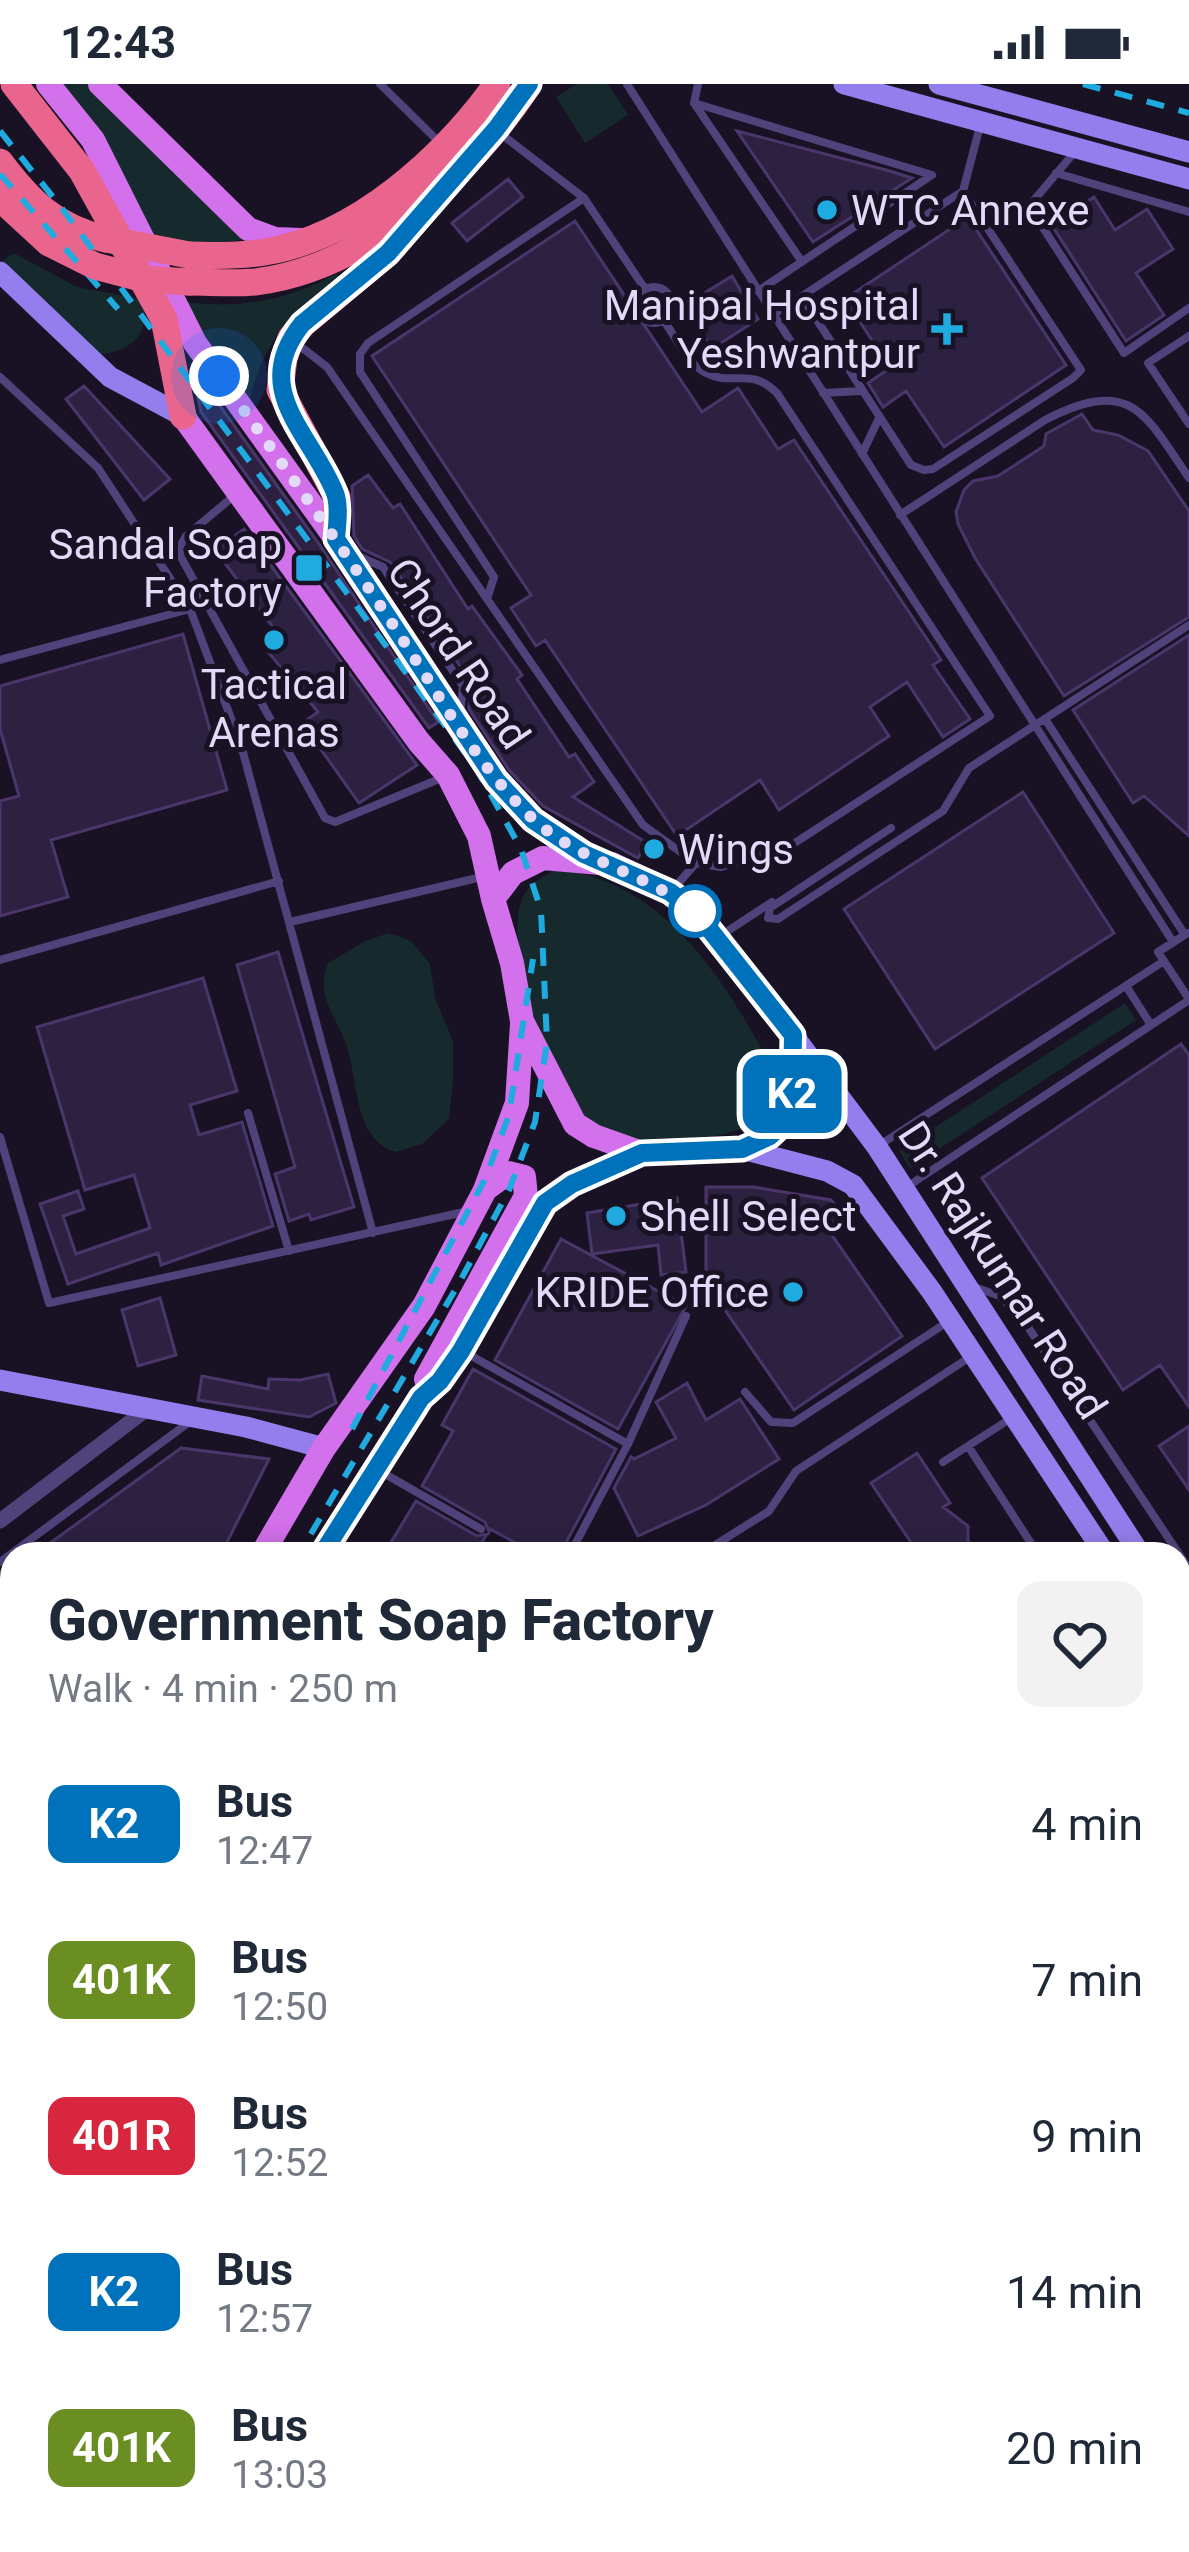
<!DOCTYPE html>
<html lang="en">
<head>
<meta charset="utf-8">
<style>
	body { margin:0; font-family:Roboto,sans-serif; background:#f2f2f3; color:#1f2937; height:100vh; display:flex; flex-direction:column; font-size:45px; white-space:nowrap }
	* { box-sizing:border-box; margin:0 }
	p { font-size:39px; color:#747a83 }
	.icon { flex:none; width:66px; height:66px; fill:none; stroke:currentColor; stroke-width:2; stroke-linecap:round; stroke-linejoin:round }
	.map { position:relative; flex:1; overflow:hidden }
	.drawer { position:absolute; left:0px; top:1458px; width:1191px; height:1011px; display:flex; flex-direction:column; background:#fff; border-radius:36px 36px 0 0; box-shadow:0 6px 30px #0003 }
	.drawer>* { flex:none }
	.badge { padding:0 24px; border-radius:18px; font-size:42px; line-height:78px }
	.you { position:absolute; width:60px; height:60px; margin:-30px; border:9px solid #fff; border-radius:50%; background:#1a73e8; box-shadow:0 0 0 18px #1a73e833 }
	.map>.badge { position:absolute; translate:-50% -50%; box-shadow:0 0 0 6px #fff }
	.round { display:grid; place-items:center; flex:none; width:126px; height:126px; border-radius:24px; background:#f2f2f3 }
	.summary { display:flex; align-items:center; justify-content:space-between; height:204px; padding:0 48px }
	h1 { font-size:57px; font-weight:800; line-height:90px }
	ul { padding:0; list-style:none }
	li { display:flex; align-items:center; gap:36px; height:156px; padding:0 48px }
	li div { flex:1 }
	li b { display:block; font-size:45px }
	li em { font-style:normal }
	li .badge { min-width:132px; font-weight:700; text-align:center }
	.status { display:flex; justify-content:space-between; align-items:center; height:84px; padding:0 60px; background:#fff; direction:ltr }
	.status svg { height:33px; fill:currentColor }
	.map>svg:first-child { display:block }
</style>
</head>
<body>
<div class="status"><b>12:43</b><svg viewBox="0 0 49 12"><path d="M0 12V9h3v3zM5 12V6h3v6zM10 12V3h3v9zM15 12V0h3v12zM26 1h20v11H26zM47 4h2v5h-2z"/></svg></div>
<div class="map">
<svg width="1189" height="2468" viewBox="0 0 1189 2468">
	<rect width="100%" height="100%" fill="#181224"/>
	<path fill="#16292d" d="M56 0H89L249 154 218 160 150 157Z
		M577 0H608L628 31 585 59 556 13Z
		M14 169 77 203 142 215C152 248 132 267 101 270L0 178Z
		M337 189 340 196C289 225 257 268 248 327L229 300 187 218C242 225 289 216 337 189Z
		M556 785C672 797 737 914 784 1009 777 1018 769 1032 761 1038 754 1043 742 1045 734 1047 689 1061 633 1066 591 1038 550 1011 502 862 522 815 528 800 542 793 556 785Z
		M389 849 411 857 430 880 435 914 453 957V998L449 1035 422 1060 396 1068C352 1055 359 995 346 960 335 930 315 912 328 879L365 857Z
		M1125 919 1136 936 910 1084 899 1067Z"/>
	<path fill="#2d2142" stroke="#4a366b" stroke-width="3" d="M737 47 890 87 912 94 813 158Z
		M508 95 523 113 467 157 452 139Z
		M1094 113 1115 146 1147 125 1173 165 1136 189 1164 231 1126 257 1051 140Z
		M968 133 1066 281 944 363 906 307 883 323 868 299 890 284 845 215Z
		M575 137 702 328 738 304 778 365 794 356 941 576 933 581 970 635 943 653 907 598 870 623 889 652 779 726 760 696 677 752 545 556 536 562 511 524 531 511 372 272Z
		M732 192 758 235 712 265 685 221Z
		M192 283 319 460 438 638 429 644 201 328Z
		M84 302 170 395 144 416 66 315Z
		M1082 330 1093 346 1118 351 1148 367 1189 427V533L1064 612 975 474 958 440 956 428 964 406 973 397 998 392 1044 362 1046 350Z
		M368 391 393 424 400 420 468 525 472 522 522 591 517 595 569 673 575 670 594 698 573 713 647 759 638 774 543 722 509 686 469 625 470 597 390 478 362 465 354 452 352 402Z
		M244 445 417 681 359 719 302 639 318 628 264 563 279 551 215 466Z
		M183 550 227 706 51 756 68 813 0 832V717L19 712 0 645V602Z
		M1189 551V752L1144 712 1133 719 1073 626Z
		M1023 708 1114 849 935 965 844 825Z
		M278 868 354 1123 311 1136 309 1130 289 1137 275 1090 295 1083 237 881Z
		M203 894 237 1007 190 1021 199 1051 242 1038 273 1142 161 1181 158 1169 68 1200 40 1120 78 1107 84 1125 63 1132 76 1170 150 1144 134 1091 85 1106 37 943Z
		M1181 960 1189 971V1323L1160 1281 1123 1306 982 1094Z
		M706 1103H753L831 1116 844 1132 827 1144 902 1252 794 1326 718 1216 706 1224Z
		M677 1114 686 1188 661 1191 658 1161 592 1170 587 1129Z
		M561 1155 686 1222 618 1345 495 1276Z
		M160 1214 176 1271 138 1282 122 1226Z
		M473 1285 616 1365 560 1470H536L490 1445 489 1448 485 1438 422 1402 453 1347 442 1341Z
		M328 1290 336 1319 309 1333 198 1316 202 1292 268 1305 269 1295 300 1296Z
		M687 1299 706 1336 740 1315 779 1375 706 1421 638 1452 614 1404 631 1373 634 1375 676 1354 656 1318Z
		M1189 1342V1406L1159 1362Z
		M181 1364 269 1375 221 1470H35Z
		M917 1369 950 1419 943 1423 968 1442V1457L977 1470H908L912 1460 871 1399Z
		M416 1417 477 1452 487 1450 475 1470H391L395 1463 390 1460Z"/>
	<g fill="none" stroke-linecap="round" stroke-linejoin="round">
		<path stroke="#50437c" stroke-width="8" d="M380 0 438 57
			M627 0 1173 858
			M694 19 698 0
			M501 50 584 114 645 205
			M1073 70 1029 122 1124 269 1189 224
			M1056 89 1189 128
			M636 221a18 18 0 1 1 36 0a18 18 0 1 1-36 0Z
			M758 207 932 91 694 19 802 178
			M802 213 911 381 924 386 933 385 1073 294 1081 286 963 107
			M773 231 963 107 980 42
			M1189 252 1148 279 1189 340
			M296 259 327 283 643 741 696 779 721 783 787 764 990 632 777 309C750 282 732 303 706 289 687 280 676 253 664 237
			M0 293 98 384 190 525
			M823 309 861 307
			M862 370 879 334
			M235 411 186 452 179 464 182 475 325 734 335 738 444 693
			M900 431 1045 336C1131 292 1144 328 1189 394
			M356 471 383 483 463 602 460 630
			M487 515 494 493 360 288V270L368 259 584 114
			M0 576 190 525 241 661 373 1149
			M1045 635 1185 851
			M891 744 770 824 768 834 778 835 943 727 969 684 1189 541
			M675 803 696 779
			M290 838 486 792
			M1188 849 1158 868 1189 915
			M720 852 772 818
			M0 876 279 797
			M1126 902 1151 941
			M248 1029 289 1167
			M0 1053 49 1219 464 1128
			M878 1062 1164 877
			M905 1104 1189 916
			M977 1204 1000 1212 1026 1240 1189 1485
			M468 1270 628 1360 686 1232
			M745 1308 771 1338 793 1339 946 1239
			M968 1362 1038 1470
			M943 1378 1013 1333
			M378 1386 481 1445
			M570 1470 628 1360
			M701 1470 769 1427 796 1387 973 1271
			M0 1478 192 1336
			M0 1581 12 1580
			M0 1603 12 1602
			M0 1632 12 1631
			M0 1665 12 1670
			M379 2468 392 2457"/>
		<path stroke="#50437c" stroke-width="15" d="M0 1437 147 1325
			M1179 1794 1189 1787
			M1179 1820 1189 1813
			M0 1876 12 1877
			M0 2278 12 2285
			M1179 2386 1189 2370
			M0 2405 12 2434
			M22 2457 26 2468
			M139 2457 143 2468
			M928 2457 934 2468
			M1129 2468 1136 2457"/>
		<path stroke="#947eed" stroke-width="21" d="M844 0 1189 95
			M939 0 1189 68
			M0 188 110 293 183 332
			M793 951 877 1063 1140 1470
			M742 1065 827 1087 853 1101 932 1208 1105 1470
			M0 1296 246 1343 324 1364
			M1179 1530 1189 1546
			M1179 1581 1189 1596"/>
		<path stroke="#d370eb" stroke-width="24" d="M48 0 93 56 195 259 336 455 496 696 533 736 584 770 598 775
			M100 0 248 145 275 155 301 156
			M183 332 419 658 448 691 479 752 493 815 512 879 522 937 575 1040 594 1052 642 1069H677L742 1065 770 1052 786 1037 792 1013 793 951 695 827 670 808 612 780 543 774 513 789 493 815
			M426 1295 526 1112 524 1093 508 1089 487 1104
			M262 1470 324 1364 424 1222 485 1106 517 1019 522 940
			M322 1470 421 1314 440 1297 461 1267 545 1119 572 1100 642 1069
			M0 1985 12 1955
			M0 2087 12 2051"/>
		<path stroke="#ea658d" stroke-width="27" d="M14 0 82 87 164 235 183 332
			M0 78C30 118 56 144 106 155
			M0 114 49 159 95 182
			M189 171C214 172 240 172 265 168 357 153 444 74 497 0
			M189 198C210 198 233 200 255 198 364 185 471 90 529 0
			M336 455 337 413 280 306 284 274 291 254 303 240 388 169 441 104"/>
		<path stroke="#20abe0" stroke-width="6" stroke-dasharray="18 15" stroke-linecap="butt" d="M1083 0 1189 29
			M0 47 61 123 475 682 521 765 541 826 547 958 535 1038 509 1106 458 1201 299 1470
			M0 90 118 225
			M352 1345 485 1095 509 1031 533 875
			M0 2016 12 1992
			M0 2045 12 2022"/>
		<path stroke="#ea658d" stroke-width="27" d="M106 155 189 171
			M95 182 144 195 189 198"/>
	</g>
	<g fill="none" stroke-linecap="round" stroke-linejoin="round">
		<defs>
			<path id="line" d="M322 1470 421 1314 440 1297 461 1267 545 1119 572 1100 642 1069 742 1065 770 1052 786 1037 792 1012 793 951 695 827 670 808 584 770 533 736 496 696 336 455C337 441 340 422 335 409 311 349 249 306 302 240L388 169 496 45 529 0"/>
		</defs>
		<use href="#line" stroke="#fff" stroke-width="27"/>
		<use href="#line" stroke="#0072bc" stroke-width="18"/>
		<path stroke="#e3dafa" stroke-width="12" stroke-dasharray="0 21.6" d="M219 292C280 376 340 460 397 547 438 609 476 680 530 732 576 777 646 789 695 827"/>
	</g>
	<g fill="#20abe0" stroke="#181224" stroke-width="4.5">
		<circle cx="827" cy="126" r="12"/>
		<path d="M941 227h12v12h12v12h-12v12h-12v-12h-12v-12h12z"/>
		<rect x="294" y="469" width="30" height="30" rx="6"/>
		<circle cx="274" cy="556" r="12"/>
		<circle cx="654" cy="765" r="12"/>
		<circle cx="616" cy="1132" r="12"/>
		<circle cx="793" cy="1208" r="12"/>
	</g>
	<circle fill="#fff" stroke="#0072bc" stroke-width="6" cx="695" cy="827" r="24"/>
	<g text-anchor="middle" stroke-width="10" stroke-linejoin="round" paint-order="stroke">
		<g font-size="42" fill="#e3dafa" stroke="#181224" text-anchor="start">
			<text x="851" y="141">WTC Annexe</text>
			<text x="920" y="236" text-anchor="end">Manipal Hospital<tspan x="920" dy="48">Yeshwantpur</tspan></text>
			<text x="282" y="475" text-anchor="end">Sandal Soap<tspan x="282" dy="48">Factory</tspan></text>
			<text x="274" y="615" text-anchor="middle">Tactical<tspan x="274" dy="48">Arenas</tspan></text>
			<text x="678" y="780">Wings</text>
			<text x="640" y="1147">Shell Select</text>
			<text x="769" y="1223" text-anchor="end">KRIDE Office</text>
		</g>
		<g font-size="42" fill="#e3dafa" stroke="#181224">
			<text transform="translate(459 569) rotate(56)" y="15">Chord Road</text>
			<text transform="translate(1003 1186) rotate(57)" y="15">Dr. Rajkumar Road</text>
		</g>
	</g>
</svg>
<div class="you" style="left:219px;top:292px"></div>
<b class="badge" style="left:792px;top:1010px;background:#0072bc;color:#fff">K2</b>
<section class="drawer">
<div class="summary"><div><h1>Government Soap Factory</h1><p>Walk · 4 min · 250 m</p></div><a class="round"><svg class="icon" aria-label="heart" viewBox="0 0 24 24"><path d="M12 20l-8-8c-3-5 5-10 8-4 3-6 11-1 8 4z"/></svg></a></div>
<ul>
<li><span class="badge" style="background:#0072bc;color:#fff">K2</span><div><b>Bus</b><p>12:47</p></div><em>4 min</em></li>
<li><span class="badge" style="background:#6b8e23;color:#fff">401K</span><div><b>Bus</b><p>12:50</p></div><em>7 min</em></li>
<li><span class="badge" style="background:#d7263d;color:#fff">401R</span><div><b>Bus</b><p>12:52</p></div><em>9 min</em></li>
<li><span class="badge" style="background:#0072bc;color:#fff">K2</span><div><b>Bus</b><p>12:57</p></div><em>14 min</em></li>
<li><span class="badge" style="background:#6b8e23;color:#fff">401K</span><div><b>Bus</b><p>13:03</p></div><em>20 min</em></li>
</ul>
</section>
</div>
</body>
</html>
